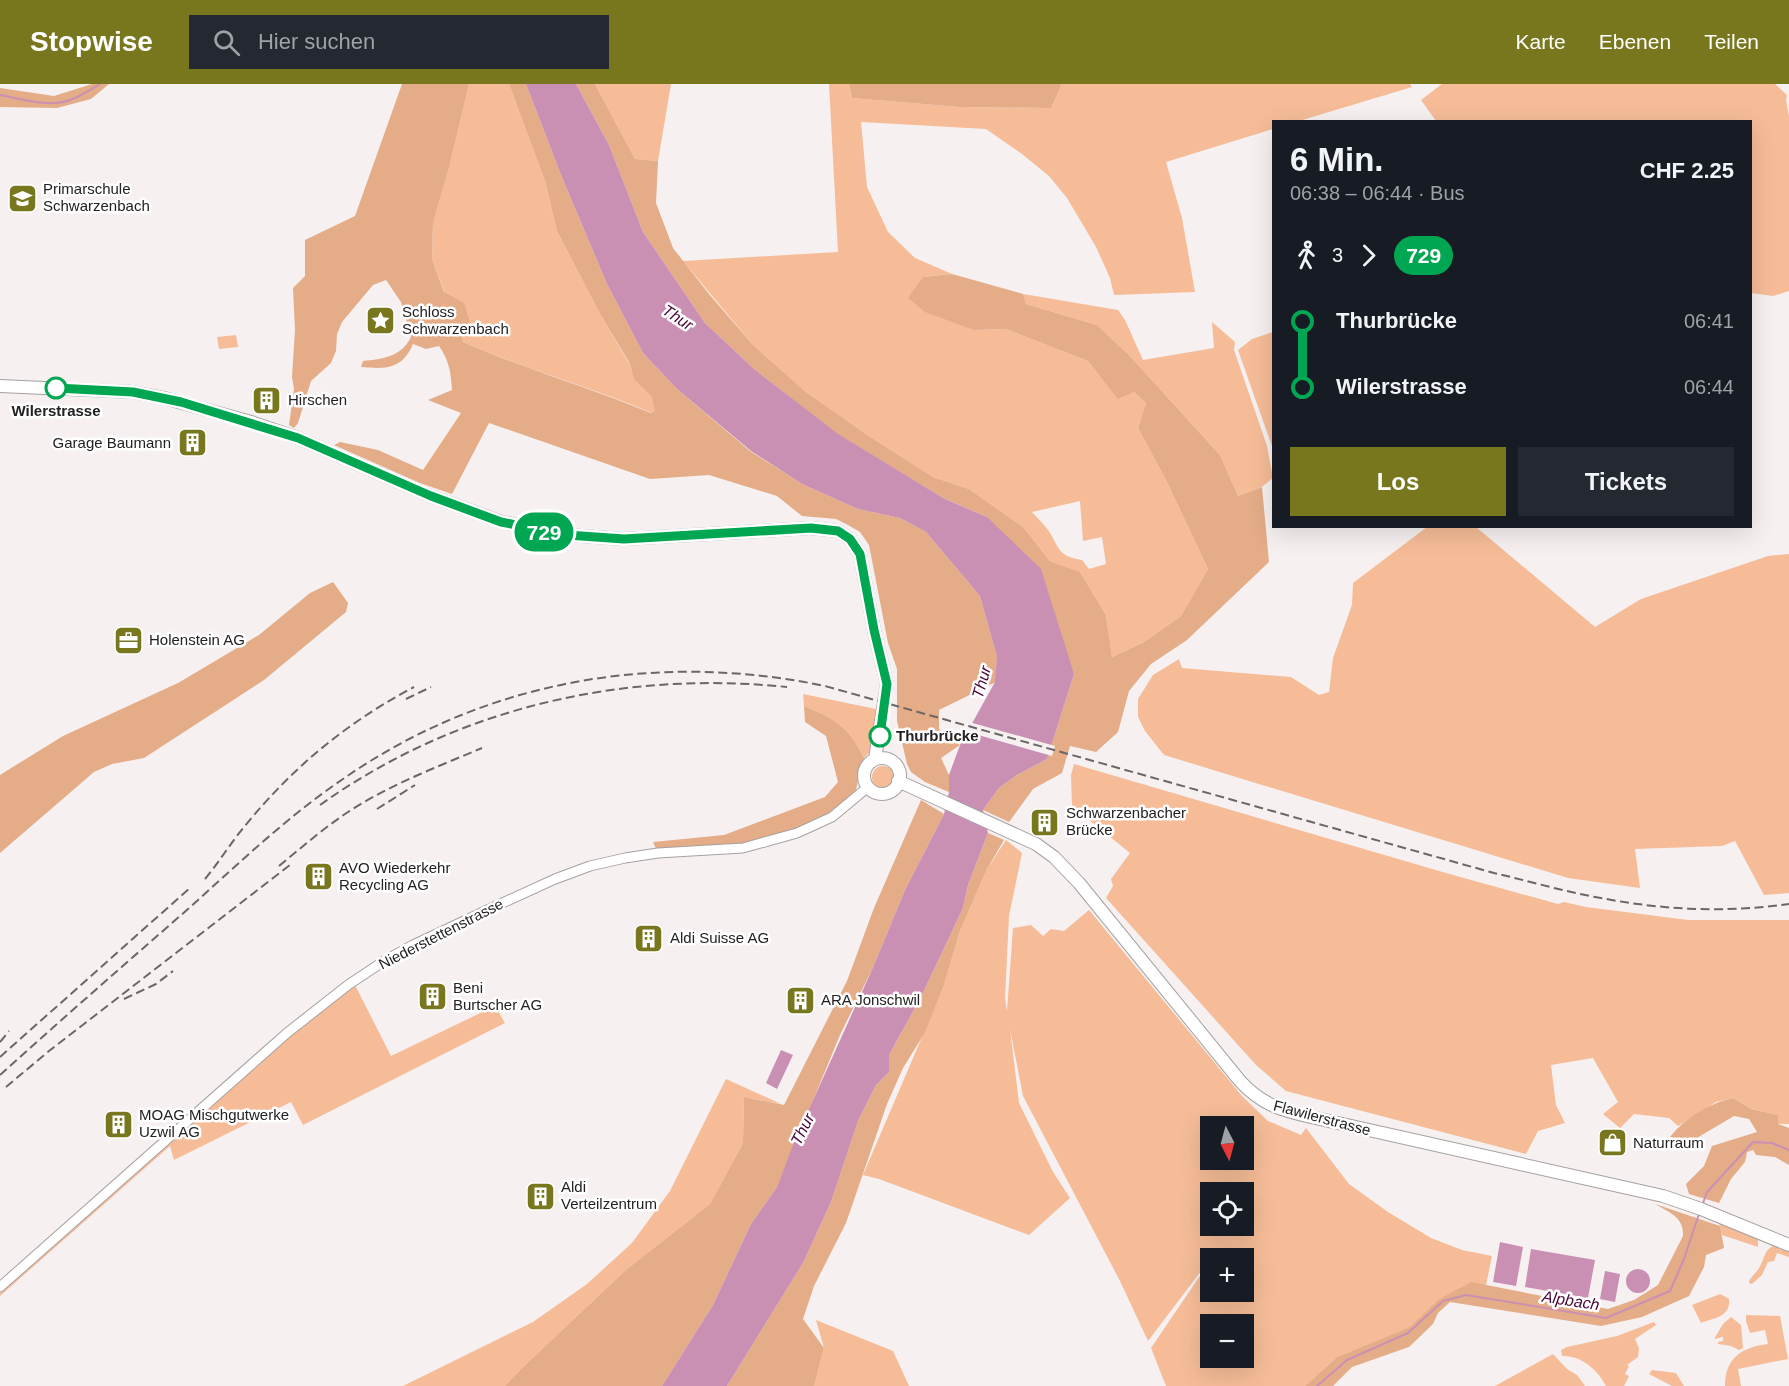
<!DOCTYPE html>
<html lang="de">
<head>
<meta charset="utf-8">
<style>
	body { margin:0; font-family:Arial,sans-serif; background:#242831; color:#f1f3f6; height:100vh; display:flex; flex-direction:column; font-size:22px; white-space:nowrap }
	* { box-sizing:border-box; margin:0 }
	p { font-size:20px; color:#9ea1a6 }
	.icon { flex:none; width:33px; height:33px; fill:none; stroke:currentColor; stroke-width:2; stroke-linecap:round; stroke-linejoin:round }
	.map { position:relative; flex:1; overflow:hidden }
	.drawer { position:absolute; left:1272px; top:36px; width:480px; height:408px; display:flex; flex-direction:column; background:#171b24; border-radius:0px; box-shadow:0 6px 24px #0002 }
	.drawer>* { flex:none }
	.badge { padding:0 12px; border-radius:20px; font-size:21px; line-height:39px }
	.needle { width:39px; rotate:174deg }
	.tools { position:absolute; left:1200px; top:1032px; display:grid; gap:12px }
	.tools a { display:grid; place-items:center; width:54px; height:54px; border-radius:0px; background:#171b24; box-shadow:0 6px 24px #0002; font-size:30px }
	.map>.badge { position:absolute; translate:-50% -50%; box-shadow:0 0 0 3px #fff }
	.legs { display:flex; align-items:center; gap:9px; height:66px; padding:0 18px; font-size:20px }
	.legs p { margin-inline-start:auto }
	.head { display:flex; align-items:center; justify-content:space-between; height:102px; padding:0 18px }
	h1 { font-size:33px; font-weight:800; line-height:45px }
	.primary-button { display:flex; gap:12px; margin-top:auto; padding:12px 18px }
	.primary-button a { flex:1; height:69px; border-radius:0px; background:#78771e; color:#fff; font-size:24px; font-weight:800; line-height:69px; text-align:center }
	.primary-button a+a { background:#242831; color:#f1f3f6 }
	ul { padding:0 18px; list-style:none }
	li { display:flex; align-items:center; gap:21px; height:66px; font-size:22px }
	li i { display:grid; place-items:center; width:9px; height:100%; margin:0 8px; background:currentColor }
	li i::after { content:''; width:15px; height:15px; margin:-8px; border:4px solid; border-radius:50%; background:#171b24 }
	li p { margin-inline-start:auto }
	li:first-child i { background:linear-gradient(#0000 50%,currentColor 0) }
	li:last-child i { background:linear-gradient(currentColor 50%,#0000 0) }
	header { display:flex; align-items:center; gap:36px; box-sizing:border-box; height:84px; padding:0 30px; background:#78771e; color:#fff }
	header strong { font-size:28px }
	nav { display:flex; gap:33px; margin-inline-start:auto; font-size:21px }
	.search { width:420px; height:54px; background:#242831; display:flex; align-items:center; gap:15px; box-sizing:border-box; padding:0 21px; border-radius:0px; color:#9ea1a6; font-size:22px }
	.map>svg:first-child { display:block }
</style>
</head>
<body>
<header>
<strong>Stopwise</strong>
<div class="search"><svg class="icon" aria-label="search" viewBox="0 0 24 24"><circle cx="10" cy="10" r="6"/><path d="M15 15l6 6"/></svg>Hier suchen</div>
<nav><a>Karte</a><a>Ebenen</a><a>Teilen</a></nav>
</header>
<div class="map">
<svg width="1789" height="1302" viewBox="0 0 1789 1302">
	<rect width="100%" height="100%" fill="#f6f0f0"/>
	<path fill="#f5bc97" fill-rule="evenodd" d="M469 0H509L545 97 557 147 600 230 629 279 634 294 652 313 656 326 652 329C590 303 525 285 463 258L432 175 433 137 449 84Z
		M595 0H671L658 77 635 75Z
		M829 0H849L852 14 959 23 1051 24 1062 0H1410L1412 3 1299 37 1274 38 1273 45 1166 78 1182 134 1195 208 1114 211 1110 194 1096 163 1067 114 1049 92 1022 70 986 45 861 38 867 103 888 148 915 174 952 190 923 193 974 246 1006 245 1088 277 1118 314 1134 308 1146 319 1138 344 1166 396 1208 485 1181 532 1144 558 1112 573 1106 531 1080 488 1050 477 1023 443 969 405 933 393 866 350 806 308 754 262 683 177 838 168ZM1080 417 1083 457 1102 453 1106 480 1089 485 1082 476C1057 472 1060 464 1048 446 1044 440 1037 434 1032 428Z
		M1442 0H1775L1787 11 1786 16 1789 32V207L1773 212 1751 209 1750 38 1436 37 1421 16Z
		M1023 210 1118 226 1125 236 1143 276 1214 264 1212 238 1235 258 1234 266 1267 362 1273 394 1262 403 1238 412 1220 371 1129 271 1097 241 1026 220Z
		M1273 248H1274L1273 365 1238 266 1252 255Z
		M236 251 238 263 219 265 217 253Z
		M1427 443H1476L1595 543 1641 515 1768 472 1789 470V809L1764 811 1735 757 1722 762 1635 765 1640 804 1568 794 1164 671 1145 647 1138 633V615L1153 591 1179 575 1182 584 1291 593 1319 611 1329 608 1333 574 1352 521 1353 499Z
		M803 610 876 625 871 667 864 674C849 643 836 635 804 622Z
		M1074 680 1446 789 1558 820 1564 818 1586 823 1688 836H1789V1040H1778V1031L1751 1025 1733 1014 1716 1018 1678 1042 1669 1034 1634 1030 1620 1044 1603 1030 1618 1018 1593 974 1551 981 1556 1021 1565 1039 1538 1047 1526 1070 1286 1007 1256 981 1106 814 1113 802 1111 795 1130 769 1072 722 1071 691Z
		M872 693a11 11 0 1 1 22 0a11 11 0 1 1-22 0Z
		M1006 756 1022 769 1009 832 1005 914 1007 927 1013 844 1031 841 1043 852 1051 845 1064 847 1089 826 1242 1012 1268 1037 1301 1051 1306 1044 1349 1100 1388 1128 1431 1154 1462 1166 1492 1172 1486 1201 1438 1216 1411 1243 1337 1273 1305 1302H1166L1151 1264 1210 1177V1208H1244V1174H1213L1220 1162 1148 1257 1120 1197 1023 1012 1010 945 1019 1019 1053 1088 1070 1114 1029 1151 879 1095 863 1091 943 904 960 847 987 785ZM1210 1042H1244V1076H1210ZM1210 1108H1244V1142H1210ZM1210 1240H1244V1274H1210Z
		M353 897 391 972 495 922 505 939 303 1041 291 1018 174 1076 170 1062 0 1212V1209L169 1059 168 1054Z
		M726 995 781 1020 744 1013 743 1059 710 1120 627 1185 522 1284 505 1302H403L533 1238 587 1200 632 1159 670 1107Z
		M1719 1139 1756 1152 1758 1157V1163L1722 1151Z
		M1777 1161 1779 1162V1165L1789 1166V1173L1777 1169 1774 1177 1768 1178 1762 1191 1752 1200 1749 1199V1197C1752 1192 1756 1189 1759 1184 1765 1175 1764 1163 1777 1161Z
		M1720 1210 1729 1215C1731 1233 1714 1234 1701 1239L1692 1221Z
		M1746 1231 1780 1232 1788 1275 1738 1285 1741 1302H1725C1725 1274 1742 1263 1768 1260L1765 1246 1750 1249 1746 1237Z
		M1731 1233 1741 1241 1743 1264 1739 1266 1731 1262 1718 1260V1258L1723 1257V1253L1714 1255 1723 1240Z
		M816 1236 893 1267 909 1302H814L824 1264Z
		M1654 1238 1656 1241 1635 1255 1639 1264 1638 1273 1627 1281 1629 1282 1625 1290 1629 1292 1624 1302H1606C1598 1286 1581 1271 1562 1272L1561 1266 1567 1263 1617 1252Z
		M1553 1270 1567 1285 1577 1291 1585 1302H1495Z
		M1652 1286 1676 1289 1684 1302H1672L1649 1290Z"/>
	<path fill="#e4ac87" d="M92 0H109L91 15 57 24 0 23V4L54 12Z
		M402 0H469L449 84 433 138 432 175 444 208 464 219 470 238 461 251 463 258C525 285 589 303 651 329L655 327 652 313 634 295 629 278 600 230 557 147 545 97 509 0H526L561 91 607 200 643 269 677 305 750 367 802 400 858 425 900 434 926 448 980 512 997 573 996 598 939 626V645L960 661 941 674 949 691V708L925 698 911 688 907 680 897 637V585L888 559 869 461 860 448 848 441 836 435 802 432 777 412 709 391 650 395 489 339 452 410 420 399 334 361 340 358 378 366 423 386 461 329 428 316 452 306C451 289 449 276 439 262L426 265 413 260C402 286 385 285 361 283L363 277C383 275 401 273 411 253L401 218 386 196 373 201 342 238 337 250 336 267 331 279 311 297 298 339 294 344 289 341 294 305 292 293 295 246 293 204 305 192V156L355 132Z
		M576 0H595L635 75 658 77 656 119 673 164 709 210 754 262 806 308 866 350 933 393 969 405 1023 443 1050 477 1080 488 1106 531 1112 573 1144 558 1181 532 1208 485 1166 396 1138 344 1146 319 1134 308 1118 315 1088 277 1006 245 974 246 925 228 908 214 923 193 952 190 1023 210 1026 220 1097 241 1129 271 1220 371 1238 412 1262 403 1269 478 1187 556 1151 580 1129 607 1118 648 1096 668 1070 662 1062 689 1033 705 1009 738 983 726 999 704 1017 691 1047 675 1074 590 987 433 945 415 837 350 754 285 705 239 643 148 609 61Z
		M849 0H1062L1051 24 959 23 852 14Z
		M333 498 348 519 346 528 264 596 144 674 112 680 94 688 0 769V691L63 652 178 599 259 551 310 509Z
		M804 622C836 635 849 643 864 674L854 713 832 733 769 758 658 769 653 758 724 751 825 713 838 698 826 652 805 638Z
		M921 716 944 730 905 806 874 881 840 951 777 1103 751 1140 713 1221 662 1302H505L522 1284 627 1185 710 1120 743 1059 744 1013 784 1021 847 897 874 824Z
		M988 749 1004 756 987 785 960 847 943 904 924 950 903 984 887 1020 846 1139 814 1202 803 1235 824 1264 814 1302H727L803 1179 831 1118 858 1037 876 1001 889 988V971L921 913 963 824 968 801Z
		M1733 1014 1751 1025 1778 1031V1040L1789 1044V1081L1775 1073 1756 1071 1753 1066 1747 1068 1745 1078 1731 1095 1719 1119 1689 1110 1686 1100 1704 1082 1712 1062 1757 1048 1749 1035 1734 1032 1680 1064 1670 1053C1685 1034 1710 1019 1733 1014Z
		M1655 1120 1720 1142 1724 1164 1706 1171 1704 1183 1689 1212 1642 1233 1601 1242 1450 1218 1438 1229 1433 1240 1409 1263 1352 1283 1333 1302H1305L1337 1273 1410 1243 1438 1216 1471 1198 1608 1225 1634 1216 1658 1201 1683 1152C1684 1133 1670 1129 1655 1120Z"/>
	<path fill="#ca90b4" d="M526 0H576L609 61 643 148 705 239 754 285 838 350 945 415 987 433 1041 485 1074 590 1047 675 1017 691 999 704 983 726 988 749 968 801 963 824 921 913 889 971V988L876 1001 858 1037 831 1118 803 1179 727 1302H662L713 1221 751 1140 777 1103 795 1056 874 881 905 806 944 730 949 708V691L960 661 995 598 997 573 980 512 926 448 900 434 858 425 802 400 751 367 677 305 643 269 607 200 561 91Z
		M781 966 793 971 777 1005 766 999Z
		M1500 1158 1523 1163 1516 1202 1493 1198Z
		M1531 1165 1595 1176 1588 1214 1525 1203Z
		M1626 1197a12 12 0 1 1 24 0a12 12 0 1 1-24 0Z
		M1605 1187 1620 1190 1615 1218 1600 1215Z"/>
	<path fill="#f6f0f0" d="M969 638 1055 662 1052 672 964 647Z"/>
	<g fill="none" stroke-linecap="round" stroke-linejoin="round">
		<path stroke="#ca90b4" stroke-width="2" d="M0 11C22 15 49 24 70 16 81 12 90 6 100 0
			M1702 1122 1707 1108 1753 1058 1772 1059 1789 1066
			M1317 1302 1347 1276 1408 1249 1443 1217 1466 1211 1606 1234 1670 1207 1684 1175 1699 1130"/>
		<defs>
			<path id="minor" d="M0 1203 287 949 348 901 384 877 413 861 498 821 555 795 590 782 625 774 658 769 743 764 797 749 832 733 868 703"/>
			<path id="major" d="M0 302 133 308 164 314 251 338 298 354 431 412 502 438 567 451 624 455 811 444 838 447 850 455 860 470 874 546 887 600 875 675
				M864 692a18 18 0 1 1 36 0a18 18 0 1 1-36 0Z
				M898 697 1036 760 1054 773 1079 799 1240 997C1262 1021 1281 1026 1311 1033L1663 1112 1701 1125 1789 1161"/>
		</defs>
		<use href="#minor" stroke="#a6a1a1" stroke-width="11"/>
		<use href="#major" stroke="#a6a1a1" stroke-width="14"/>
		<use href="#minor" stroke="#fff" stroke-width="9"/>
		<use href="#major" stroke="#fff" stroke-width="12"/>
		<path stroke="#6b6767" stroke-width="2" stroke-dasharray="9 4.5" stroke-linecap="butt" d="M406 615 431 603
			M320 721C456 624 622 586 787 603
			M377 725 415 701
			M279 782C302 763 324 744 348 728 389 701 437 683 482 664
			M205 795C219 778 230 760 244 743 293 683 346 639 414 603
			M124 915 156 900 173 887
			M0 958 9 947
			M0 973 191 803
			M0 991C62 935 125 880 188 825 238 780 287 733 343 695 485 596 657 567 825 602L1494 789C1529 797 1565 808 1601 814 1663 826 1726 829 1789 820
			M6 1003 49 967 290 781"/>
	</g>
	<g fill="none" stroke-linecap="round" stroke-linejoin="round">
		<defs>
			<path id="line-1" d="M56 304 133 308 181 318 298 354 431 412 501 438 567 451 624 455 811 444 838 447 850 455 860 470 874 546 887 600 880 652"/>
		</defs>
		<use href="#line-1" stroke="#fff" stroke-width="14"/>
		<use href="#line-1" stroke="#00a651" stroke-width="9"/>
	</g>
	<defs>
		<symbol id="school-square" viewBox="-11 -11 22 22"><rect x="-9" y="-9" width="18" height="18" rx="4" fill="#78771e" stroke="#fff"/><path d="M0-5L7-2L0 1L-7-2ZM-4 1L0 2.5L4 1V4Q0 6-4 4Z" fill="#fff"/></symbol>
		<symbol id="sight-square" viewBox="-11 -11 22 22"><rect x="-9" y="-9" width="18" height="18" rx="4" fill="#78771e" stroke="#fff"/><path d="M0-6L1.8-2.2L6-1.7L2.9 1.2L3.7 5.4L0 3.3L-3.7 5.4L-2.9 1.2L-6-1.7L-1.8-2.2Z" fill="#fff"/></symbol>
		<symbol id="building-square" viewBox="-11 -11 22 22"><rect x="-9" y="-9" width="18" height="18" rx="4" fill="#78771e" stroke="#fff"/><path d="M-4-6H4V6H1V3H-1V6H-4ZM-2.5-4.3h1.7v1.8h-1.7ZM.8-4.3h1.7v1.8H.8ZM-2.5-1h1.7V.8h-1.7ZM.8-1h1.7V.8H.8Z" fill="#fff"/></symbol>
		<symbol id="office-square" viewBox="-11 -11 22 22"><rect x="-9" y="-9" width="18" height="18" rx="4" fill="#78771e" stroke="#fff"/><path d="M-6-3h4V-5.5h4V-3h4V5H-6ZM-1-4.5V-3h2v-1.5ZM-6 0V1H6V0Z" fill="#fff"/></symbol>
		<symbol id="shop-square" viewBox="-11 -11 22 22"><rect x="-9" y="-9" width="18" height="18" rx="4" fill="#78771e" stroke="#fff"/><path d="M-5-2.5h2.3a2.7 3.5 0 0 1 5.4 0H5L5.5 6h-11ZM-1.5-2.5h3a1.5 2.3 0 0 0-3 0Z" fill="#fff"/></symbol>
	</defs>
	<g fill-rule="evenodd">
		<use href="#school-square" x="6" y="98" width="33" height="33"/>
		<use href="#sight-square" x="364" y="220" width="33" height="33"/>
		<use href="#building-square" x="250" y="300" width="33" height="33"/>
		<use href="#building-square" x="176" y="342" width="33" height="33"/>
		<use href="#office-square" x="112" y="540" width="33" height="33"/>
		<use href="#building-square" x="1028" y="722" width="33" height="33"/>
		<use href="#building-square" x="302" y="776" width="33" height="33"/>
		<use href="#building-square" x="632" y="838" width="33" height="33"/>
		<use href="#building-square" x="416" y="896" width="33" height="33"/>
		<use href="#building-square" x="784" y="900" width="33" height="33"/>
		<use href="#building-square" x="102" y="1024" width="33" height="33"/>
		<use href="#shop-square" x="1596" y="1042" width="33" height="33"/>
		<use href="#building-square" x="524" y="1096" width="33" height="33"/>
	</g>
	<g fill="#fff" stroke="#00a651" stroke-width="3">
		<circle cx="56" cy="304" r="10"/>
		<circle cx="880" cy="652" r="10"/>
	</g>
	<g text-anchor="middle" stroke-width="5" stroke-linejoin="round" paint-order="stroke">
		<g font-size="15" fill="#232121" stroke="#fff" text-anchor="start">
			<text x="43" y="110">Primarschule<tspan x="43" dy="17">Schwarzenbach</tspan></text>
			<text x="402" y="233">Schloss<tspan x="402" dy="17">Schwarzenbach</tspan></text>
			<text x="288" y="321">Hirschen</text>
			<text x="171" y="364" text-anchor="end">Garage Baumann</text>
			<text x="149" y="561">Holenstein AG</text>
			<text x="1066" y="734">Schwarzenbacher<tspan x="1066" dy="17">Brücke</tspan></text>
			<text x="339" y="789">AVO Wiederkehr<tspan x="339" dy="17">Recycling AG</tspan></text>
			<text x="670" y="859">Aldi Suisse AG</text>
			<text x="453" y="909">Beni<tspan x="453" dy="17">Burtscher AG</tspan></text>
			<text x="821" y="921">ARA Jonschwil</text>
			<text x="139" y="1036">MOAG Mischgutwerke<tspan x="139" dy="17">Uzwil AG</tspan></text>
			<text x="1633" y="1064">Naturraum</text>
			<text x="561" y="1108">Aldi<tspan x="561" dy="17">Verteilzentrum</tspan></text>
		</g>
		<g font-size="15" font-weight="bold" fill="#232121" stroke="#fff">
			<text x="56" y="332">Wilerstrasse</text>
			<text x="896" y="657" text-anchor="start">Thurbrücke</text>
		</g>
		<g font-size="15" fill="#232121" stroke="#fff">
			<text transform="translate(441 850) rotate(-27)" y="5">Niederstettenstrasse</text>
			<text transform="translate(1322 1034) rotate(15)" y="5">Flawilerstrasse</text>
		</g>
		<g font-size="16" font-style="italic" fill="#4a0538" stroke="#fff">
			<text transform="translate(678 233) rotate(33)" y="6">Thur</text>
			<text transform="translate(981 598) rotate(-74)" y="6">Thur</text>
			<text transform="translate(802 1045) rotate(-63)" y="6">Thur</text>
			<text transform="translate(1571 1216) rotate(9)" y="6">Alpbach</text>
		</g>
	</g>
</svg>
<div class="tools">
<a><svg class="needle" viewBox="-14 -14 28 28"><path d="M0-13l5 13h-10z" fill="#e53935"/><path d="M0 13l5-13h-10z" fill="#9ea1a6"/></svg></a>
<a><svg class="icon" aria-label="locate" viewBox="0 0 24 24"><circle cx="12" cy="12" r="6"/><path d="M12 2v4M12 18v4M2 12h4M18 12h4"/></svg></a>
<a>+</a>
<a>−</a>
</div>
<b class="badge" style="left:544px;top:448px;background:#00a651;color:#fff">729</b>
<section class="drawer">
<div class="head"><div><h1>6 Min.</h1><p>06:38 – 06:44 · Bus</p></div><b>CHF 2.25</b></div>
<div class="legs"><svg class="icon" aria-label="walk" viewBox="0 0 24 24"><circle cx="13" cy="4" r="2"/><path d="M13 8l-2 6 4 7M11 14l-3 7M7 12l3-4h3l4 4"/></svg>3<svg class="icon" aria-label="forward" viewBox="0 0 24 24"><path d="M9 5l7 7-7 7"/></svg><b class="badge" style="background:#00a651;color:#fff">729</b></div>
<ul>
<li><i style="color:#00a651"></i><b>Thurbrücke</b><p>06:41</p></li>
<li><i style="color:#00a651"></i><b>Wilerstrasse</b><p>06:44</p></li>
</ul>
<div class="primary-button"><a>Los</a><a>Tickets</a></div>
</section>
</div>
</body>
</html>
